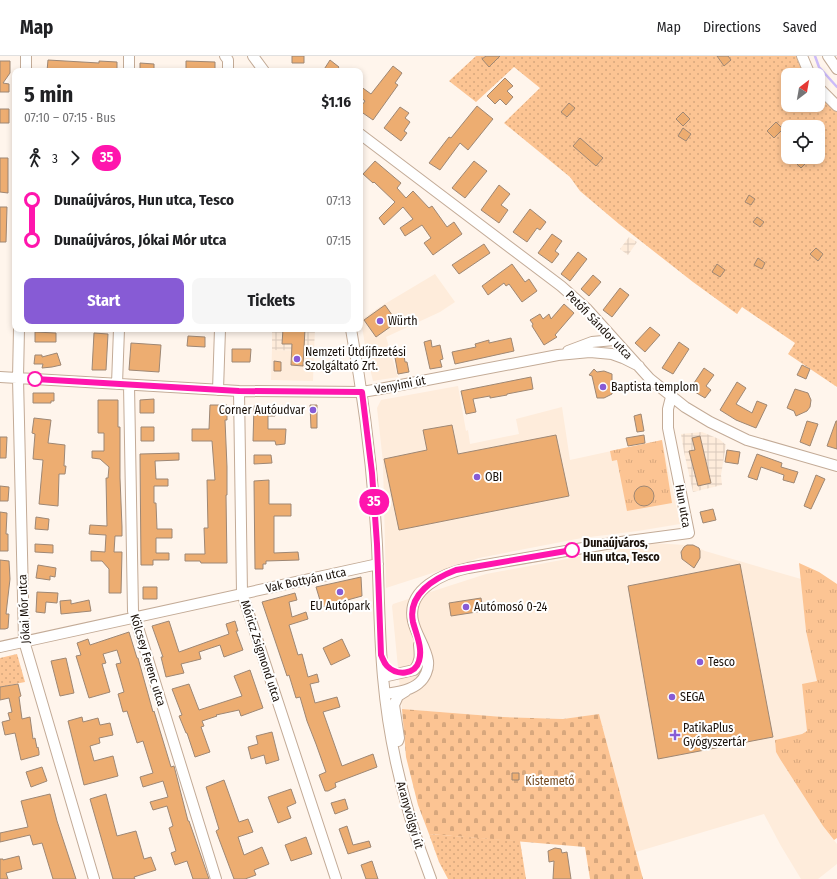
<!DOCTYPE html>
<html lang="en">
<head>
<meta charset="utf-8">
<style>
	body { margin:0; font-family:"Fira Sans Condensed",sans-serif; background:#f6f6f6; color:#202124; height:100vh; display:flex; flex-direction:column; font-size:15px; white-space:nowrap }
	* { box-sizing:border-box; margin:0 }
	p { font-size:13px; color:#757577 }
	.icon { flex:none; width:22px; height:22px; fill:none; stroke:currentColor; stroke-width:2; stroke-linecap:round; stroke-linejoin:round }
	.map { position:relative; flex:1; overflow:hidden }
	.drawer { position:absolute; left:12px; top:12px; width:351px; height:264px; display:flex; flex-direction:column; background:#fff; border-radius:8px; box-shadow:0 2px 6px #0003 }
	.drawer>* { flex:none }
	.badge { padding:0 8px; border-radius:13px; font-size:14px; line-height:26px }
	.needle { width:26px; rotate:31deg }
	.buttons { position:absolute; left:781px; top:12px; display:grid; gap:8px }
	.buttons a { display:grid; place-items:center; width:44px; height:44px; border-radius:8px; background:#fff; box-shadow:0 2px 6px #0003; font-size:20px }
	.map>.badge { position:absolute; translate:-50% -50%; box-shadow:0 0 0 2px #fff }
	.legs { display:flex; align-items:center; gap:6px; height:44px; padding:0 12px; font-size:13px }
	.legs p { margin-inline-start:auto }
	.overview { display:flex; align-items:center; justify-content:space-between; height:68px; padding:0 12px }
	h1 { font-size:22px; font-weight:700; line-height:30px }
	.button { display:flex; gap:8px; margin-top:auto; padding:8px 12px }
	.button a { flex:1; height:46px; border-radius:8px; background:#875bd5; color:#fff; font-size:16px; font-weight:700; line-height:46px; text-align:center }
	.button a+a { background:#f6f6f6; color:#202124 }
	ul { padding:0 12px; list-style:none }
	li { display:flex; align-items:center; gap:14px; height:40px; font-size:15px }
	li i { display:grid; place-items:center; width:6px; height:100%; margin:0 5px; background:currentColor }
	li i::after { content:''; width:10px; height:10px; margin:-5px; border:3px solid; border-radius:50%; background:#fff }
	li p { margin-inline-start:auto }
	li:first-child i { background:linear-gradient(#0000 50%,currentColor 0) }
	li:last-child i { background:linear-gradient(currentColor 50%,#0000 0) }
	header { display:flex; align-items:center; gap:24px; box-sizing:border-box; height:56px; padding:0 20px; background:#fff; border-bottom:1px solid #e0e0e0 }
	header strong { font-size:19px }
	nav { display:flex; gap:22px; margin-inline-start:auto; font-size:14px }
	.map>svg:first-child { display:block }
</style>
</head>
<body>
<header>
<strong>Map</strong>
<nav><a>Map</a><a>Directions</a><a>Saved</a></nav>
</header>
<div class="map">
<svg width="837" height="823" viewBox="0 0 837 823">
	<defs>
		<pattern id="industrial-grid" width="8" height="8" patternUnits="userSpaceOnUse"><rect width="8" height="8" fill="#feecdb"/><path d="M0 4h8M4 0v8" fill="none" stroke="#d9c9bb"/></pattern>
		<pattern id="grass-tufts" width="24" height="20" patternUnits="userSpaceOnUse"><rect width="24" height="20" fill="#fcc493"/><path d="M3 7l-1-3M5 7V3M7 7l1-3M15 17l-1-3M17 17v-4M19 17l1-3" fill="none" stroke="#d7a77d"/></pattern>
		<pattern id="cemetery-stones" width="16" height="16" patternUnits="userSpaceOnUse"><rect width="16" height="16" fill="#fcc493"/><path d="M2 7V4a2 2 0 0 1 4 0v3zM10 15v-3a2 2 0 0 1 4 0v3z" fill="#d7a77d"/></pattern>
		<pattern id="park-dots" width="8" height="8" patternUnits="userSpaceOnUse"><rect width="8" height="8" fill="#fcc493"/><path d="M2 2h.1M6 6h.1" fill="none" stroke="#d7a77d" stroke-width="1.8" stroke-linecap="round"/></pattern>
	</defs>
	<rect width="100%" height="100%" fill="#fff5ec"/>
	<path fill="#feecdb" d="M435 218 455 246 440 256 386 281 398 321 373 325 366 296 361 264 378 252Z
		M272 294 314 295 313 325 271 324Z
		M458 330 466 375 468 374 470 388 519 378 516 363 562 351 570 404 662 384 680 468 638 475 582 482 479 502 386 532 383 406 377 352 381 344Z
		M652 487 686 489 699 492 705 495 801 523 806 575 817 625 802 629 807 675 802 678 775 684 776 696 780 703 823 770 837 788V808L818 823H801L781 790 764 758 636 796 599 658 563 663 503 661 402 653 392 550 393 548 486 518Z"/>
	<path fill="url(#industrial-grid)" d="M629 181 637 186 628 199 620 193Z
		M272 273H315L314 295 272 294Z
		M702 376 719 383 726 389 721 419 722 429 693 436 684 396 681 378Z"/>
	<path fill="url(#grass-tufts)" d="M662 384 672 447 627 455 617 404 612 405 610 395Z
		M799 507 819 516 837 528V782L834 784 823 770 780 703 776 696 775 684 802 678 807 675 802 628 817 625 806 575Z"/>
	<path fill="url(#cemetery-stones)" d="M402 653 503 661 563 663 599 658 643 823H590L585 791 429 778 418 749 406 701Z"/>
	<path fill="url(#park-dots)" fill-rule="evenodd" d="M476 0H798L806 19H788V49H818V34L837 53V331L788 298 795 287 742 251 737 258 693 226 619 168 580 135 570 121 504 67 540 32 514 11 476 46 449 25ZM788 71H818V101H788Z
		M17 598 25 626 0 631V602Z
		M429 778 520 785 526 823H448L439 806Z"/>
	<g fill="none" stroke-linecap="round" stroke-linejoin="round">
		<path stroke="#ccbbf8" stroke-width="2.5" d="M815 0 819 11 837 31"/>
	</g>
	<path fill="#edad71" stroke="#9e8774" d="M292 0H304V7H292Z
		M486 0H500L489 11 482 3Z
		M717 0H728L731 4 724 10Z
		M48 4 99 7V5L117 6V15H47Z
		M330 4 339 11 336 15H323Z
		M0 5H10V17L3 27 9 28V36H0Z
		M186 5 215 6V15L186 14Z
		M140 7 154 8V15H140Z
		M393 10 402 17 395 27 398 29 373 64 360 55V52L365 45 360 41V30L371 38Z
		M505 22 513 30 507 35 513 41 506 49 500 43 495 48 487 40Z
		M569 47 575 52 567 61 561 56Z
		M477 50 493 63 468 94 460 87 440 114 429 107 449 81 451 82Z
		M400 51 409 57 405 62 410 66 404 75 407 77 401 85 384 72Z
		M0 53H9V67H0Z
		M683 56 690 63 683 70 676 63Z
		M776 66 783 73 774 82 767 75Z
		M683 72 691 78 686 85 678 80Z
		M580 82 603 102 596 110 573 90Z
		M798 101H802L807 106 801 112 794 105Z
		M0 102H8V137L0 136Z
		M375 105 401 127 397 132 406 142 413 135 429 152 432 150 447 171 454 166 462 178 433 199 424 187 431 182 422 169 405 180 400 172 413 163 403 151 384 169 379 162 395 146 374 126 373 127 363 118Z
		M474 105 487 115 465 142 452 132Z
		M499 129 510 138 501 149 508 154 499 167 481 154Z
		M749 139 755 143 751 149 745 146Z
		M0 151H7L6 186H0Z
		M530 153 546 166 540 174 537 172 527 186 513 176Z
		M757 161 764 166 760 171 753 166Z
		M552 178 562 185 555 195 559 198 552 207 538 197Z
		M484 188 490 197 459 218 452 209Z
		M816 192 823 198 818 205 810 198Z
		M578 196 587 203 570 225 561 218Z
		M758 202 765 207 762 213 754 209Z
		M512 208 525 226 529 223 537 235 522 246 509 228 506 230 504 227 488 239 482 230Z
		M717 208 725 214 720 221 712 216Z
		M593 219 601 226 589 240 581 233Z
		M620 232 629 239 612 261 603 254Z
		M564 248 574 257 555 279 557 281 544 289 532 270 533 268 530 264 540 258 543 263 549 258 551 263Z
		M385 249 397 266 376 281 364 264Z
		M650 271 660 279 645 296 635 287Z
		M283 273H305L303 310 291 309 292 288H282Z
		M35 276 56 277V286H35Z
		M94 277 108 278 106 314H92Z
		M188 280 205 281V291L187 290Z
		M511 282 514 295 455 308 452 296 476 291 475 288 489 284V287Z
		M431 284 432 291 440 289 443 303 440 304 442 311 430 313 424 286Z
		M679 286 689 293 673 318 662 312Z
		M131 287 161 289 159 316 129 314Z
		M232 293H251L250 306H232Z
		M401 294 402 299H404L405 306H407L409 316 398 318 394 296Z
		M57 297 61 309 52 311 42 312 43 308H34L35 299H42V301Z
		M274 305 281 306V315H274Z
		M802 309 810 313 806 323 797 319Z
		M704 312 714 319 706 330 711 334 705 342 690 333Z
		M594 313 597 316 604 315 612 318V338L604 342H597L592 320 589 319Z
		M531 321 533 333 507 338V339L490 342V340L473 343 476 356 466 358 461 335Z
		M737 326 746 332 736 348 752 357 757 345 767 349 756 372 736 364 720 354Z
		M795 333 808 337 811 344 810 351 807 355 796 360 794 355 787 352Z
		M33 337H54V345H51V347H33Z
		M154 343V357H140V344Z
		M98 344H118V371H120V422L122 471V480H115L114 496H122L121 537H109V513L102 505H91V495L105 496 106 479 89 478 90 469 107 470 106 422H108L109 411 100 403 92 402V395H104V377H98Z
		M210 349H227V364H225L227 411V439H226L227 507H201L200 505H185V498H205L204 472H208L207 424H215L212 385H192V373H209Z
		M310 349H317V372H311Z
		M254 350 275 351V360H268V373H286L285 388 276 389 275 385H253Z
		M641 358 644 375 637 376 634 360Z
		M34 362 51 364 48 387 65 389 64 410H66L65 418H59L58 450 39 448 43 404 33 403 35 378 32 377Z
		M807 365 818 368 810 390 800 386Z
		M836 365H837V393L827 390Z
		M452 369 458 398 556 379 569 440 399 474 384 403 427 394 423 374Z
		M141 371H154V385H141Z
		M644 379 645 387 628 390 626 382Z
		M700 380 711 427 698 430 689 395 695 394 692 382Z
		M0 381H7L6 402H0Z
		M727 394 740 396 738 408 725 406Z
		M179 397V404L155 405 156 423H168V430H154V447H156L157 473H172V482H156V497H169V504H153V509H141L140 398Z
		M757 398 782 407 781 411 798 416 794 427 783 424 784 419 761 411 757 424 748 421Z
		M254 399H271L272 407 254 408Z
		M816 419 825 423 811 453 804 450Z
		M269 424V448H291V460H274V497L298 496 299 504 266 505V508H263V513H255L254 425Z
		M0 430 9 431 8 445H0Z
		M634 440a10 10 0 1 1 20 0a10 10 0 1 1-20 0Z
		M713 453 716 464 703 467 700 456Z
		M0 456 7 457 6 478H8V495H0Z
		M36 461 49 463 48 474 35 473Z
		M35 488 53 489V497L35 496Z
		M687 489H693L699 492 700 495V502L694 512 682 503 681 496 684 491Z
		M0 504 9 505 10 523 6 558H9L8 572 5 573H0Z
		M740 508 773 681 658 703 628 530Z
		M38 509 56 512 55 521 50 520V524L36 522Z
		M361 521 362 540 322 551 316 531Z
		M143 531H157V543H143Z
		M37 536 58 537 57 547 46 546 45 557 36 556Z
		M295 537 297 544 289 546 292 561 306 556 308 563 289 569 298 599 302 598 308 621 317 618 319 626 310 628 315 647 337 641 340 651 323 656 342 710 373 698 377 711 335 727 336 731 328 735H325L319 719 326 716 316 688 307 665 300 641 296 642 289 619 287 620 262 546Z
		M481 542 483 555 451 560 449 547Z
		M71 544V548L89 544 91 555 61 558 60 545Z
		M169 565 179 596 229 578 226 568 235 565 238 575H236L243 594 224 601 220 589 199 596 201 603 181 608 184 617 166 621 161 601H163L152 570Z
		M129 576 137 602H138L153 656 154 655 171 711 174 710 188 765H189L209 823H193L187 805 175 809 171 797 176 795 169 772 173 770 167 750 153 754 150 746 168 741 163 725 143 731 140 721 153 717 143 685 137 687 127 655 123 656 118 638 124 636 116 608 121 607 117 594 103 598 106 607 102 608 110 636 89 642 76 600 81 599 77 587 88 583 90 589Z
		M342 583 350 600 331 609 323 592Z
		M66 602 74 637 60 640 51 605Z
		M250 614 263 652 241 660 239 654 216 659 217 660 202 665 204 670 201 671 210 696 195 701 187 677H186L179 660 182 659 172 633 189 628 199 654 242 640 234 620Z
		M18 628 21 640 19 641 22 663 30 661 33 683 35 682 37 692 38 691 39 696V699L21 704 15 677 5 679 2 666 10 664 8 657 12 656 9 642 0 644V631Z
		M82 661 83 666 98 662 100 669 110 667 113 679 99 682 100 687 90 690 94 705 113 700 118 720 84 729 68 665Z
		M272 676 279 704 266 708 264 699 251 703 248 691 258 688 256 680Z
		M42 711 47 725 31 731 26 716Z
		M512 717H519V724H512Z
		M224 724 239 766 248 763 253 776 238 781 244 799 262 791 269 808 254 814 256 819 245 823H234L216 775 219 773 206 731Z
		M291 733 296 747 287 751 291 762 278 767 268 741Z
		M50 738 57 765 76 823H53L42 787 33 789 30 779 0 786V777L28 771 21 745Z
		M106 738 117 780 136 775 144 803 151 801 156 814 134 821 135 823H113L90 743Z
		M345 743 348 753 335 758 331 747Z
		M347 770 353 789 369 785 371 791 348 798 339 773Z
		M306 781 312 798 291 805 285 789Z
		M555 792 561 793 562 797 567 796 571 823H553L554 805 549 806 548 795Z
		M19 800 22 813 6 817 8 823H0V803H3V804Z
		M372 805 378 823H366L361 809Z"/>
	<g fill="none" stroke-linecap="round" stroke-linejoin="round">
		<defs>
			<path id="minor" d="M225 0 228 4V15
				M253 0 264 15
				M802 0 810 19
				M828 0 837 13
				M26 15V0
				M129 15V0
				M818 31 837 50
				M360 78 561 230 587 253 650 323 685 351 710 366 747 384 837 410
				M19 273 18 322 24 585 94 823
				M351 273C364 344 373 416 377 489 379 533 379 577 383 621 389 690 406 758 431 823
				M568 295 592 286 614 284
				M0 321 239 335 362 336 380 333 558 299 590 296 612 298 623 302 639 310
				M117 328 119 273
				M129 329 133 555 216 823
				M218 334 220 273
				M239 335 242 537 336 823
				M0 591 378 508
				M383 621 414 614C421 606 420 598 419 589
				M385 638C396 636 410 635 419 627 425 622 429 613 428 605 426 591 416 579 413 565 406 533 444 517 468 512L606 488 689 477 668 372V353L671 341
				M398 685 399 682 394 649 398 640 406 635"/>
		</defs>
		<use href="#minor" stroke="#c3ab97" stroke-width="12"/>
		<use href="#minor" stroke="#fff" stroke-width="10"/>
	</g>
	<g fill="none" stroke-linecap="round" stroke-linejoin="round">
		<defs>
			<path id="line-1" d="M35 323 239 335 362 336 372 417 377 488 381 599C383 603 384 607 387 610 397 620 415 619 419 605 423 592 416 578 413 566 407 538 435 522 456 514L572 494"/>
		</defs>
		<use href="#line-1" stroke="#fff" stroke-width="9"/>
		<use href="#line-1" stroke="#ff15ad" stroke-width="6"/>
	</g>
	<g fill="#875bd5" stroke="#fff" stroke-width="1.5">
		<circle cx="380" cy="265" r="4"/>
		<circle cx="297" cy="303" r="4"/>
		<circle cx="603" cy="331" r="4"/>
		<circle cx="313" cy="354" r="4"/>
		<circle cx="477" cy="421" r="4"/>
		<circle cx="340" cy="536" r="4"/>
		<circle cx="466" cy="551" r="4"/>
		<circle cx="700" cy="606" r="4"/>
		<circle cx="672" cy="641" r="4"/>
		<path d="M673 673h4v4h4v4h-4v4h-4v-4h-4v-4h4z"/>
	</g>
	<g fill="#fff" stroke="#ff15ad" stroke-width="2">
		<circle cx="35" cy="323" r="7"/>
		<circle cx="572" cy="494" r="7"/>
	</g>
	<g text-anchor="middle" stroke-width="4" stroke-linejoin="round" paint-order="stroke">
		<g font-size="12" fill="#1a110a" stroke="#fff" text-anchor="start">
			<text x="388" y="269">Würth</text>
			<text x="305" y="300">Nemzeti Útdíjfizetési<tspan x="305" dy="14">Szolgáltató Zrt.</tspan></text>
			<text x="611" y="335">Baptista templom</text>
			<text x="305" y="358" text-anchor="end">Corner Autóudvar</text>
			<text x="485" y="425">OBI</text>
			<text x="340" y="554" text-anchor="middle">EU Autópark</text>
			<text x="474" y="555">Autómosó 0-24</text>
			<text x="708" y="610">Tesco</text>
			<text x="680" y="645">SEGA</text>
			<text x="683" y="676">PatikaPlus<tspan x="683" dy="14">Gyógyszertár</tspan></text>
		</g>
		<g font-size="12" fill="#1a110a" stroke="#fff">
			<text transform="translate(599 269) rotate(46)" y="4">Petőfi Sándor utca</text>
			<text transform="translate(400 329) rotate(-11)" y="4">Venyimi út</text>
			<text transform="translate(683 450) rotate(80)" y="4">Hun utca</text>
			<text transform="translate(306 524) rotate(-12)" y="4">Vak Bottyán utca</text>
			<text transform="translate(24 553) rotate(-93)" y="4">Jókai Mór utca</text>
			<text transform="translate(261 595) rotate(72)" y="4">Móricz Zsigmond utca</text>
			<text transform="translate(148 604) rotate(73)" y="4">Kölcsey Ferenc utca</text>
			<text transform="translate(410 759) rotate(74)" y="4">Aranyvölgyi út</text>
		</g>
		<g font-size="12" font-weight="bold" fill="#1a110a" stroke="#fff" text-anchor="start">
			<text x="583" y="491">Dunaújváros,<tspan x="583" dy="14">Hun utca, Tesco</tspan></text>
		</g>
		<g font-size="12" fill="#74491e" stroke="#fff">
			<text x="550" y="729">Kistemető</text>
		</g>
	</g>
</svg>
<div class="buttons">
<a><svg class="needle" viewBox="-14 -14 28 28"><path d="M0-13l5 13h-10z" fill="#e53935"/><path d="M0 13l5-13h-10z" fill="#757577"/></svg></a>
<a><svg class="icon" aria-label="locate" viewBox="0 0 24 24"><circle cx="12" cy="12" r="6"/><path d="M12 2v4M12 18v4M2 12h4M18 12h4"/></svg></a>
</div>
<b class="badge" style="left:374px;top:446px;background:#ff15ad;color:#fff">35</b>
<section class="drawer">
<div class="overview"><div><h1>5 min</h1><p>07:10 – 07:15 · Bus</p></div><b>$1.16</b></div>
<div class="legs"><svg class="icon" aria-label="walk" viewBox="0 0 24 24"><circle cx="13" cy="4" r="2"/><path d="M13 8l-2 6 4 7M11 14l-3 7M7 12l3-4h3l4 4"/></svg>3<svg class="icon" aria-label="forward" viewBox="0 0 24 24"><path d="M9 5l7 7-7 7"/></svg><b class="badge" style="background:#ff15ad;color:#fff">35</b></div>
<ul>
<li><i style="color:#ff15ad"></i><b>Dunaújváros, Hun utca, Tesco</b><p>07:13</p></li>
<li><i style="color:#ff15ad"></i><b>Dunaújváros, Jókai Mór utca</b><p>07:15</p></li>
</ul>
<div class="button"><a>Start</a><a>Tickets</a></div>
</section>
</div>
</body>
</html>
